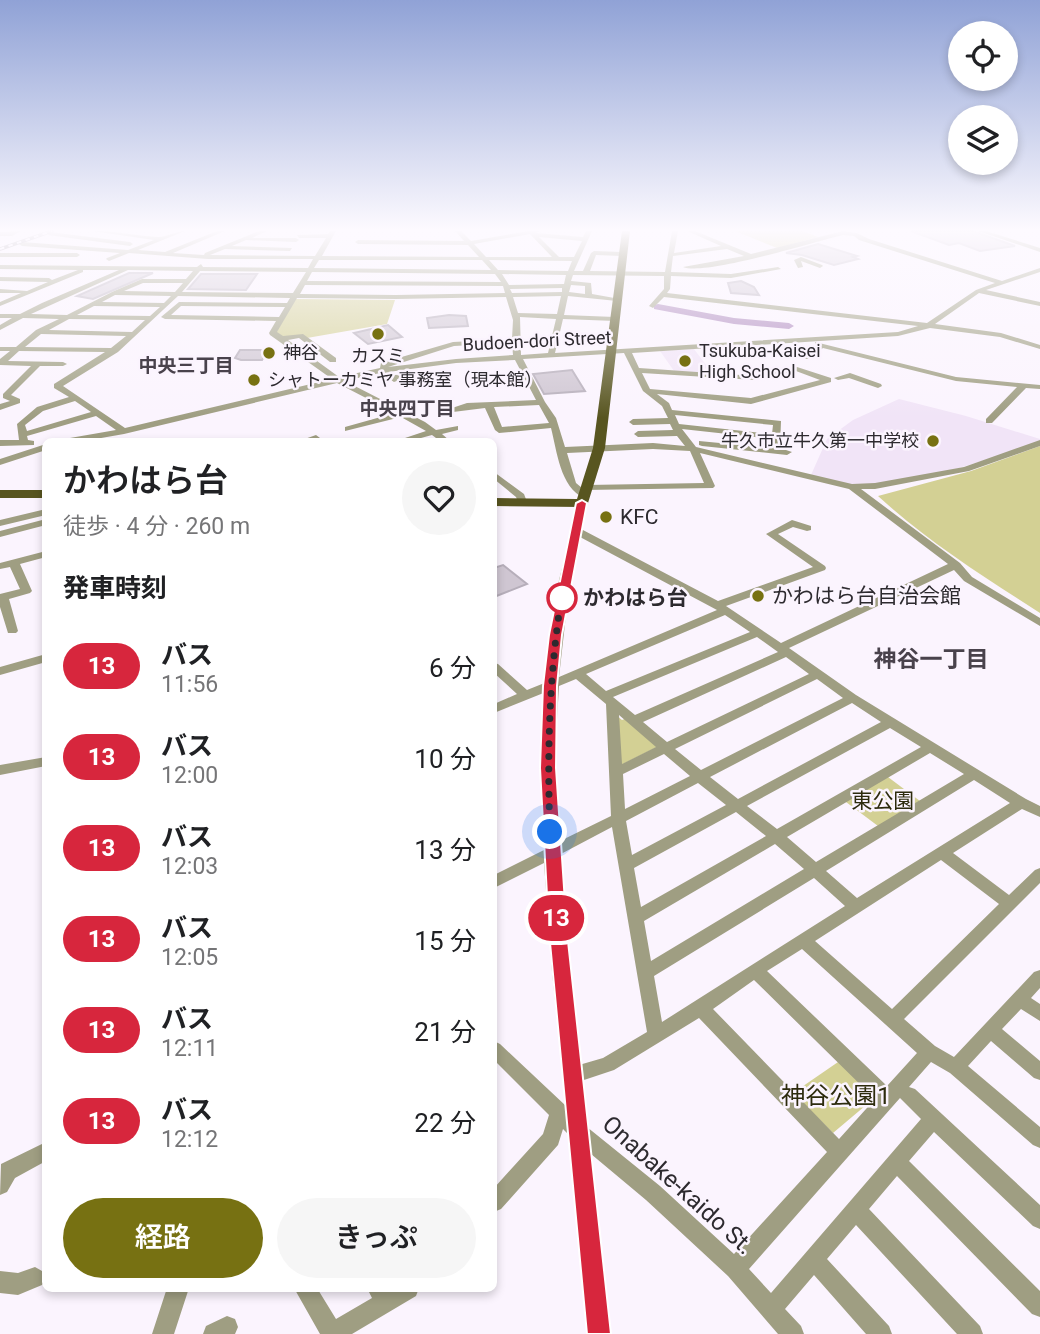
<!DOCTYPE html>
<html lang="ja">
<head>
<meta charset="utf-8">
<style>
	body { margin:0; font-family:Roboto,"Noto Sans JP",sans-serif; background:#f6f6f6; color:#202124; height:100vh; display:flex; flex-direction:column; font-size:26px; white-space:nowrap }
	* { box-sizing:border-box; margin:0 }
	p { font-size:23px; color:#757577 }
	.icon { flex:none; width:38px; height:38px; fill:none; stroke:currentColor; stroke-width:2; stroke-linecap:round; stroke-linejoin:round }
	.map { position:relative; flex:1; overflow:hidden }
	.drawer { position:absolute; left:42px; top:438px; width:455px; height:854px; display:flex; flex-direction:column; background:#fff; border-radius:10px; box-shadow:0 4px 10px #0003 }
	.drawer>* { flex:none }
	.badge { padding:0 14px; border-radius:23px; font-size:24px; line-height:46px }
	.fabs { position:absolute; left:948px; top:21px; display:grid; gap:14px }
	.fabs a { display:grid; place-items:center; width:70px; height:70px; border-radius:50%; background:#fff; box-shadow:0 4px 10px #0003; font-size:35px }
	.you { position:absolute; width:35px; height:35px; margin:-18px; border:5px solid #fff; border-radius:50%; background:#1a73e8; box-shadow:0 0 0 10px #1a73e833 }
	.map>.badge { position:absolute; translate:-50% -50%; box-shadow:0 0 0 4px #fff }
	h2 { padding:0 21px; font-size:26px; line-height:63px }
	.round { display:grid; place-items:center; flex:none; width:74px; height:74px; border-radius:37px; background:#f6f6f6 }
	.summary { display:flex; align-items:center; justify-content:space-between; height:119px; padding:0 21px }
	h1 { font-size:33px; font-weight:600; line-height:52px }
	.cta { display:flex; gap:14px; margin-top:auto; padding:14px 21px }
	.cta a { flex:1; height:80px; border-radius:42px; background:#777112; color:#fff; font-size:28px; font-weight:600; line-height:80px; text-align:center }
	.cta a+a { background:#f6f6f6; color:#202124 }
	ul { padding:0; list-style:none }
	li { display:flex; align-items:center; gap:21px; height:91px; padding:0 21px }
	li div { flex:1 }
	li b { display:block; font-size:26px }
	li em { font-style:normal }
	li .badge { min-width:77px; font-weight:700; text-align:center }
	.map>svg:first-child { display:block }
</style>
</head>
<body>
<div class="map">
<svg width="1040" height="1334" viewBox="0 0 1040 1334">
	<rect width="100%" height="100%" fill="#fbf4fe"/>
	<path fill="#f1e4f7" d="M694 349 713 374 674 371 660 351Z
		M899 399 966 416 1040 439V443L956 469 875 485 848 484 811 475 827 439 853 420Z"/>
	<path fill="#d3d094" d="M735 231H803L818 237 777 248Z
		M295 299 395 300 387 324 307 338 301 335 282 337 276 333Z
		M1040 446V613C984 577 927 541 878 496L971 471Z
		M616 715 622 720 627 718 659 746 619 766Z
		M884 774 924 804 882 829 842 799Z
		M841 1060 878 1095 833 1133 793 1093Z"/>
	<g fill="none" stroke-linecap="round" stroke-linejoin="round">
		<path fill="#ac87bc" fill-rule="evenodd" d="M658 304 734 318 789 323 794 326 789 329 734 324 654 309V305Z"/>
	</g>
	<path fill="#cfc6d2" stroke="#b6aeba" stroke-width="2" d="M911 231H973L1015 246 980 251 959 243 949 245Z
		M818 244 857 256 853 257 858 259 834 265 802 255 786 253Z
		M129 273H153L93 299 77 296Z
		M201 274H257L246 290 188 289Z
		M741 281 754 287 759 295 731 293 728 283Z
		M449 315 466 316 468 326 429 328 427 318Z
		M388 325 402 337 368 344 354 333Z
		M240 350H268L262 360H241L235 358Z
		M572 370 585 391 544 394 533 374Z
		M503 565 527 584 494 597V568Z"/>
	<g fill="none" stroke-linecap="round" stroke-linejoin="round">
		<path fill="#9f9e82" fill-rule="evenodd" d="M21 231 12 236H0V232Z
			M92 231C114 230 136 236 159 237 167 237 176 231 185 231L138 250 165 252 217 231H225L173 253 204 255 205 253 259 231H267L252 238H296L299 240 296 242 246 240 232 246 292 248 290 251 225 249 210 255 315 256 326 238H299L297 235 328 234 330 231H336L322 256 479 257 468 245 358 244 355 242 358 240 464 241 455 231H461L471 241 528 231H540L536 233 583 237 586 231H592L574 271H583L591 253 594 251 622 252 625 254 622 256 596 255 590 271 665 272 672 231H678L674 253 721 246 687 231H695L751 254 843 231 857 233 869 239 1002 281 1040 268V272L986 290 1040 302V306L979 293 935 324 1001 333 1040 345V349L1000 337 930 328 898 336 632 353 639 368 755 376 797 367 831 378V382L751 404 657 394 669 403 672 410 781 421 780 448 792 452 787 455 702 446 699 445V441L771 448 772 439 682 429 696 447 852 484 875 483 964 467 1040 440V446L969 471 875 489H861L960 563 972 577 1040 618V626L964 581 954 570 789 648 856 695 1026 799 1040 806V817L1022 809 953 853 1009 895 1035 870 1040 868V883L904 1019 935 1046 954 1057 1034 972 1040 970V988L1031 998 1040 1004V1021L1021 1009 1002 1029 1040 1061V1080L1034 1078 991 1041 968 1066 1040 1127V1148L1033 1145 950 1073 931 1062 909 1087 915 1089 1040 1205V1229L1033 1226 934 1132 909 1161 1040 1291V1317L1032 1314 897 1176 869 1209 980 1326 983 1334H957L856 1225 827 1259 889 1326 892 1334H866L814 1275 785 1309 801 1326 804 1334H778L728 1276 646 1200 591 1154 610 1334H588L569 1135 563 1129 558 1145 501 1209 494 1212V1188L543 1134 549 1115 494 1060V1041L500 1044 566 1106 552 972 544 863 494 888V875L544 850 543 736 546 692 494 713V704L517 694 494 673V663L498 664 527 690 547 682 559 580 579 501H585L587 503 581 529 718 601 813 567 766 534 792 520 811 526V530L807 531 793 527 778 534 825 566 826 568 825 570 726 606 781 643 948 564 849 489 700 453 715 486 713 488 585 490 589 495 584 498C560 487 557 451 551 428L499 433 495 430 485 408 453 412 449 409 467 403 536 400 515 360 456 363 388 372 393 375 426 374 430 376C420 382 404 377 394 382L380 373 345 381 425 422 436 430 458 426V430L442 434 450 441H440L432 435 410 441H396L426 431 401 417 345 431V427L395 413 337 383 124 434 84 441H66L70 438 116 430 96 416 27 436 28 440 34 441V445L0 446V440H19L17 424 37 407 69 397 54 388V384L105 352 19 351 8 361 63 362 67 364 63 366H40L11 395 20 399V403L0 410V404L10 401 3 398V394L31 366 0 365V359L10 351H0V347H16L36 330 59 319 23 318 0 330V325L12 318H0V314H20L42 303 119 270H83V272L0 306V302L21 293H0V289L27 291 48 282 0 281V277L49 278 52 280 78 270 0 269V265L197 267 201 264 203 267 308 268 313 259H208L129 253 109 261 106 259 107 258 120 253 22 246 19 244 22 242 128 250 154 240ZM530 234 552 257H486L474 244ZM843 235 854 236 859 240 995 283 976 290 927 323 667 293 670 289 671 276 731 278 781 269 778 267 731 274 671 272 673 256 727 249 744 256 683 267C706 276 813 242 843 235ZM539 237 582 241 574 257H559ZM319 260H482L491 270 314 268ZM489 260 572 261 568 271 498 270ZM128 270 193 271 186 279H142L112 292 67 315 31 314ZM200 271 306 272 293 293 182 292ZM312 272 495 274 501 282 307 281ZM502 274 566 275 564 284 509 285ZM573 275 664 276V289L649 306 653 308 664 297 918 326 898 332 555 353 563 319 615 321 619 319 615 317 564 315 568 296 617 301 620 299 592 294 591 283 571 281ZM143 283H183L175 292 124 291ZM305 285 503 286 505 293 396 295 300 294ZM571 285 585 286V294L569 292ZM562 288V292L512 293 510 289ZM115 295 171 296 164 303 102 302ZM178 296 290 298 287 303 179 302 161 317 165 319 276 321 269 333 270 335 332 379 125 428 63 386 118 352ZM561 296 557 314 518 313 513 297ZM506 297 513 320 512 339 453 342 381 363 380 368 339 377 288 340 299 338 330 362H336V358L303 334 283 336 277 332 297 298 396 299ZM94 306 160 307 150 316 77 315ZM181 306 285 307 279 317 171 315ZM520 317 556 319 548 353 521 355ZM69 319 145 320 132 332 49 330ZM41 334 126 336 111 348 25 347ZM512 343 513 355 456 359 388 367 454 346ZM624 353 643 391 662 406 668 418 633 419 629 422 633 425 670 424 673 430 638 431 634 434 638 437 677 436 685 446 653 443 565 447 556 418 545 402 523 359ZM796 371 820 380 751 398 650 389 642 373 755 380ZM75 401 91 412 27 431 25 425 43 411ZM539 405 549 423 502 427 494 407ZM675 415 773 425 772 434 679 424ZM653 449 690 451 704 483 587 485 582 488 576 483 567 453ZM580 537 717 610 559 677 570 580ZM725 615 750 632 606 691 586 674ZM757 637 778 652 635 715 613 697ZM786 657 809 674 667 742 643 722ZM576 679 606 704 611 816 558 842 556 736 559 686ZM817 679 843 698 701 770 675 749ZM852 703 881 722 738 799 710 777ZM619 715 656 747 622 764ZM890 728 921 747 777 829 747 806ZM930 753 964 774 816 862 787 837ZM664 754 690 776 625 809 623 774ZM974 780 1010 803 857 898 826 871ZM698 783 726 805 632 855 626 821ZM736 812 766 836 641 907 634 868ZM612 827 647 1032 603 1058 579 1065 569 972 559 855ZM775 844 804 869 651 961 644 921ZM941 860 999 904 892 1009 815 941ZM814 878 845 906 662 1022 654 976ZM802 949 917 1053 887 1086 767 971ZM754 980 875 1099 839 1139 713 1009ZM699 1018 827 1152 734 1254 660 1186 587 1127 581 1081 614 1070ZM900 1098 921 1119 771 1293 749 1269Z
			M978 231H986L1040 248V252Z
			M50 232 130 242 133 244 130 246 48 235Z
			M0 253H77L80 255 77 257H0Z
			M801 257 822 265 823 266 820 268 801 261 803 267 798 268 794 260Z
			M815 342 956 377 1040 385V389L1026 388 992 423H986V419L1017 387 956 381 823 348 808 359H802V355L816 346Z
			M850 373 881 384 882 386 878 388 849 378 838 380 834 378Z
			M316 435 320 438 319 440 299 441Z
			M46 444V450L0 465V459Z
			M494 472 524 494 527 502 525 504H519L516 497 494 479Z
			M46 509V515L0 526V520Z
			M46 519V525L0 537V531Z
			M46 551V557L20 564 32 591 30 593 9 599 18 631 16 633H8L0 607V594L20 589 10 567 0 569V563Z
			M46 654V662L0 675V667Z
			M46 757V766L0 775V765Z
			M46 1142V1161L15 1178 7 1192 0 1195 1 1164Z
			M35 1267 42 1271 46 1278 42 1285 18 1295 0 1293V1271L18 1273Z
			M167 1288H189L174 1334H152Z
			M294 1288H317L336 1319 372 1298 367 1288H419L416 1296 352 1334H320Z
			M227 1316 235 1319 238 1327 235 1334H203L206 1326Z"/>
		<path fill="#585520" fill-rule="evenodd" d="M622 231H630L605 448 588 503 582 507 494 506V498L577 499 593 448Z
			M0 490H46V498H0Z"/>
		<defs>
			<path id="rail" d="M0 249 52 231"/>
		</defs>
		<use href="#rail" stroke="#746f76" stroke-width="3.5"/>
		<use href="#rail" stroke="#fbf4fe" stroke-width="2" stroke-dasharray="4.5" stroke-linecap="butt"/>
	</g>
	<linearGradient id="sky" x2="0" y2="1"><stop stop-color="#90a2d6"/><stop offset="0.55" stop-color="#fdfaff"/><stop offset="1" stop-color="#fdfaff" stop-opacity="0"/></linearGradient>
	<rect width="1040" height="418" fill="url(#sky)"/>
	<path fill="#d7263d" stroke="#fff" stroke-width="2" d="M582 500 587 503 562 635 557 686 556 768 567 932 611 1334H587L549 932 540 768 543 686 549 635 576 503Z"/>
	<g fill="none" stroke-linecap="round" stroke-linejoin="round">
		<path stroke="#2d2a2f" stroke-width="7" stroke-dasharray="0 12.6" d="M550 832C547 752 549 674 562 594V598"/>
	</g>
	<g fill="#777112" stroke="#fbf4fe" stroke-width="2.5">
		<circle cx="378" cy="334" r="7"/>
		<circle cx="269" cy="353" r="7"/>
		<circle cx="685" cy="361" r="7"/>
		<circle cx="254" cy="380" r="7"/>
		<circle cx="933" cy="441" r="7"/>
		<circle cx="606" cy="517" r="7"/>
		<circle cx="758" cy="596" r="7"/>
	</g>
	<circle fill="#fff" stroke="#d7263d" stroke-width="3.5" cx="562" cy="598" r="14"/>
	<g text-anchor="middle" stroke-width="5" stroke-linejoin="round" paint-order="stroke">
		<g font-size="18" fill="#2d2a2f" stroke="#fbf4fe">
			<text transform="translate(537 341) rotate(-3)" y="6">Budoen-dori Street</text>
		</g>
		<g font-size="18" fill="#2d2a2f" stroke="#fbf4fe" text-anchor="start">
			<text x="699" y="357">Tsukuba-Kaisei<tspan x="699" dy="21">High School</tspan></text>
			<text x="283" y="359">神谷</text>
			<text x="378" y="362" text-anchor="middle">カスミ</text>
			<text x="268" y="386">シャトーカミヤ 事務室（現本館）</text>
			<text x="919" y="447" text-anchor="end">牛久市立牛久第一中学校</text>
		</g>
		<g font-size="19" font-weight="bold" fill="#49424c" stroke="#fbf4fe">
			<text x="186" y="372">中央三丁目</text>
			<text x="407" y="415">中央四丁目</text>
		</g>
		<g font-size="21" fill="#2d2a2f" stroke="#fbf4fe" text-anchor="start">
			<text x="620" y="524">KFC</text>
			<text x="772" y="603">かわはら台自治会館</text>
		</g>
		<g font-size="21" font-weight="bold" fill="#2d2a2f" stroke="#fbf4fe" text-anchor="start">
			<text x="583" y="605">かわはら台</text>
		</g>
		<g font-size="21" fill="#2d2b0d" stroke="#fbf4fe">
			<text x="883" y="808">東公園</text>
		</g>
		<g font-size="23" font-weight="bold" fill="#49424c" stroke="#fbf4fe">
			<text x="931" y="667">神谷一丁目</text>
		</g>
		<g font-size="24" fill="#2d2b0d" stroke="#fbf4fe">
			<text x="836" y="1104">神谷公園1</text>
		</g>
		<g font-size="24" fill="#2d2a2f" stroke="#fbf4fe">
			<text transform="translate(678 1185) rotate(42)" y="8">Onabake-kaido St.</text>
		</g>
	</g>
</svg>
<div class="fabs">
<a><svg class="icon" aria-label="locate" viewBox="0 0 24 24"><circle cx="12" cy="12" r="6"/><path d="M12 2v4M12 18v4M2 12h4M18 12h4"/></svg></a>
<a><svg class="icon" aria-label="layers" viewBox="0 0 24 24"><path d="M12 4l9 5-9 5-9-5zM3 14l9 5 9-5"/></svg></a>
</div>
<div class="you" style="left:550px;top:832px"></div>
<b class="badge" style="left:556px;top:918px;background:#d7263d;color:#fff">13</b>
<section class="drawer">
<div class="summary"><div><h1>かわはら台</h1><p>徒歩 · 4 分 · 260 m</p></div><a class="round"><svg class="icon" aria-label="heart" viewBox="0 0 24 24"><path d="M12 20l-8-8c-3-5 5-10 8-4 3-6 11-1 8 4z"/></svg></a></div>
<h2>発車時刻</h2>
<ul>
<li><span class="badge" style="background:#d7263d;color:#fff">13</span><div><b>バス</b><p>11:56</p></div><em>6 分</em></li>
<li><span class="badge" style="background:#d7263d;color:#fff">13</span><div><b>バス</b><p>12:00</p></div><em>10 分</em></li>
<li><span class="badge" style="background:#d7263d;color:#fff">13</span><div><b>バス</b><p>12:03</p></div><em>13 分</em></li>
<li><span class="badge" style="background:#d7263d;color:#fff">13</span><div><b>バス</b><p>12:05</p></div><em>15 分</em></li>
<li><span class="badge" style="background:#d7263d;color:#fff">13</span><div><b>バス</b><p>12:11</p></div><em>21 分</em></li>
<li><span class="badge" style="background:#d7263d;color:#fff">13</span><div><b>バス</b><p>12:12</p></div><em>22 分</em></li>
</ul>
<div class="cta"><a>経路</a><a>きっぷ</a></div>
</section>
</div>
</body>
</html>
